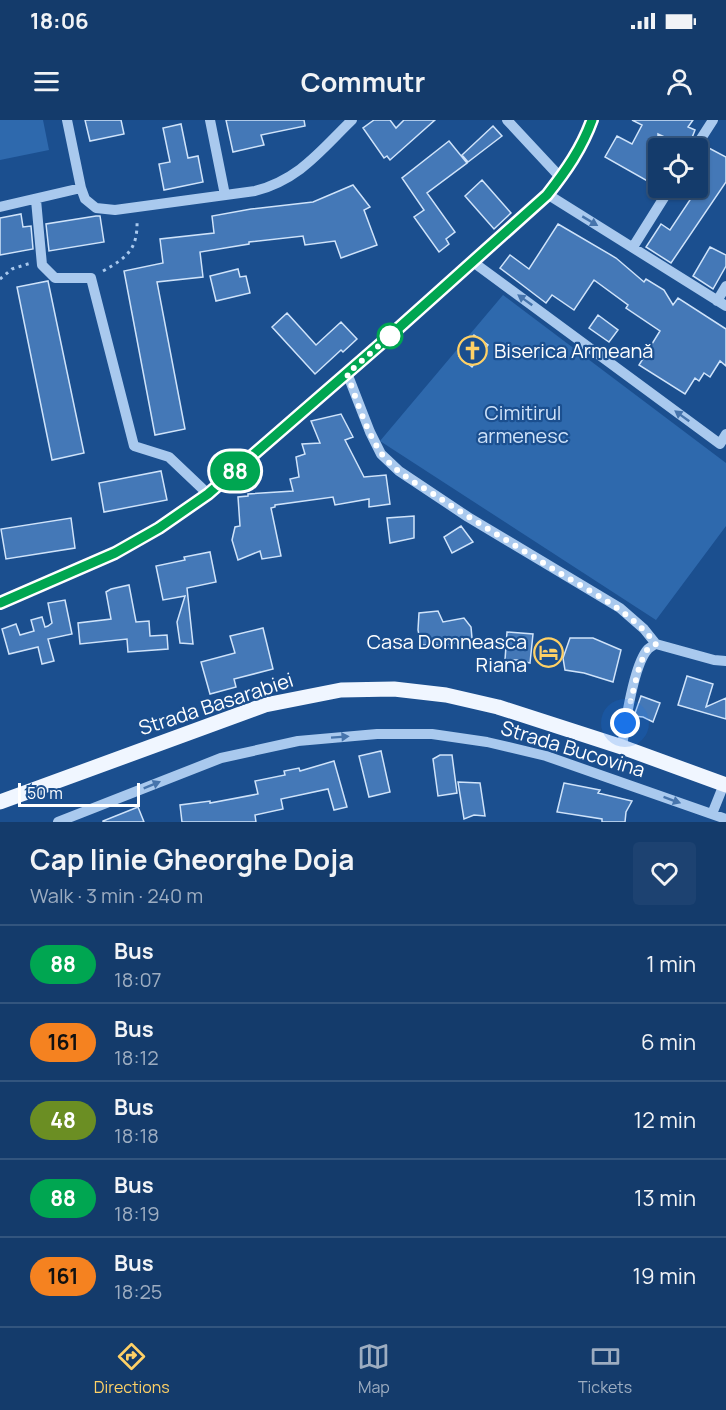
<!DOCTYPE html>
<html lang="en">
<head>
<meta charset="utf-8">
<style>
	body { margin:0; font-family:Manrope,sans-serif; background:#1d4271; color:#f1f3f6; height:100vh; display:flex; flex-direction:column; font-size:22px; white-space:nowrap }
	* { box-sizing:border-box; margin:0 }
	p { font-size:20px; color:#9dadc1 }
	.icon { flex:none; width:33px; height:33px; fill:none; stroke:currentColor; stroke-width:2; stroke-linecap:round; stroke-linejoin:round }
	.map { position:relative; height:702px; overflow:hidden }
	.drawer { display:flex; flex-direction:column; background:#143b6b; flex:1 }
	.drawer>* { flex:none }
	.badge { padding:0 12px; border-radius:20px; font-size:21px; line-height:39px }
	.tools { position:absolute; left:648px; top:18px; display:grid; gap:12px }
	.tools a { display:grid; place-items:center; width:60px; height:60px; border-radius:6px; background:#143b6b; box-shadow:0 2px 4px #0004,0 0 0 2px #33557e; font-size:30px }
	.scale { position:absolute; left:18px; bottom:15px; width:122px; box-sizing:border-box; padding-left:6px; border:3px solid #fff; border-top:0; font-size:16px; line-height:21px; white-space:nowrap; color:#fff; -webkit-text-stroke:4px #1b4f8f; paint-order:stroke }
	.you { position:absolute; width:30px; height:30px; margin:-15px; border:4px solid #fff; border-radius:50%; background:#1a73e8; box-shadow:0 0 0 9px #1a73e833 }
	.map>.badge { position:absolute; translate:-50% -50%; box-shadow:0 0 0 3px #fff }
	.round { display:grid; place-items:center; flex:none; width:63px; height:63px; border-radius:6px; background:#1d4271 }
	.summary { display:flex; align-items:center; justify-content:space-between; height:102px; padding:0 30px }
	h1 { font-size:28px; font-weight:700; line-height:45px }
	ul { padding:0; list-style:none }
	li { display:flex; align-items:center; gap:18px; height:78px; padding:0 30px; border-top:2px solid #33557e }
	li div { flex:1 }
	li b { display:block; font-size:22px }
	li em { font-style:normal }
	li .badge { min-width:66px; font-weight:700; text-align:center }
	.status { display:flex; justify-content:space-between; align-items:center; height:42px; padding:0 30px; background:#143b6b; direction:ltr }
	.status svg { height:16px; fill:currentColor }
	header { display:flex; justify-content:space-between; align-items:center; height:78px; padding:0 30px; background:#143b6b; font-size:27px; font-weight:700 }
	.dock { display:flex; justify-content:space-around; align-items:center; height:84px; border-top:2px solid #33557e; background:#143b6b; font-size:16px; color:#9dadc1 }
	.dock a { display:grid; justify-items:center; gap:3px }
	.dock .on { color:#ffd166 }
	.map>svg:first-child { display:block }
</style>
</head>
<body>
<div class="status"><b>18:06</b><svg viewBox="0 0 49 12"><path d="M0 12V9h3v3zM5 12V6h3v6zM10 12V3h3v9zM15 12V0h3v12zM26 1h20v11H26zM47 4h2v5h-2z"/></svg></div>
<header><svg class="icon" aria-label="menu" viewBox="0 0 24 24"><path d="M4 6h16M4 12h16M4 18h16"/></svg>Commutr<svg class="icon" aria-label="person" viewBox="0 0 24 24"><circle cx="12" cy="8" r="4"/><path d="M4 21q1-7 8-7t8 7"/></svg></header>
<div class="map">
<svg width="726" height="702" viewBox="0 0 726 702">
	<rect width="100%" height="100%" fill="#1b4f8f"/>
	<path fill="#2e69ad" d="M0 0H43L49 30 0 40Z
		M503 175 726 343V406L656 500 380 321Z"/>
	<path fill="#4478b7" stroke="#cfe3fa" stroke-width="1.5" d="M85 0H121L124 14 90 21Z
		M226 0H304L305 6 261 15 264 25 233 32Z
		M374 0H390L396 8 404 0H435L390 40 387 36 384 38 363 8Z
		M632 0H693L688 7 695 10 688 28 658 14V67L605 37 617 16 632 24 642 5Z
		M181 4 188 38 198 36 203 62 164 70 159 44 170 42 163 8Z
		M493 6 502 16 468 42 462 35Z
		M449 21 467 43 427 73 455 112 446 119 449 124 439 132 414 97 424 90 402 58Z
		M705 26 726 37V62L671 143 646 127 661 104 670 110 698 68 706 50 698 46V35Z
		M482 60 511 93 494 109 465 76Z
		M353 65 370 87 364 90 377 125 341 138 335 121 305 125 303 116 249 122V124L200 132 203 157 157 162 185 309 155 315 124 151 163 143 160 119 214 113 212 96 251 89 313 82Z
		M21 94 23 107 31 106 33 129 0 135V98Z
		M96 96H100L104 122 49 131 46 104Z
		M558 104 616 138 644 162 646 159 664 170 673 185 678 178 726 209V246L720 241 710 257 704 253 699 261 695 258 685 274 639 245 660 211 626 188 628 185 594 160 574 190 552 175 546 183 500 148 510 135 529 149Z
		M710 127 726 135V146L713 169 693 156Z
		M238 149 240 157 246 156 250 173 216 181 210 156Z
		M48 161 84 333 52 340 17 167Z
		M287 193 316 225 341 202 357 219 343 232 341 230 315 254 272 207Z
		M598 195 618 210 609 222 589 208Z
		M474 215 488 225 472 247 459 236Z
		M341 294 353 317 345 320 364 357 386 355 390 384 369 387V379L335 385 333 377 275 385V387L271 388 281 436 262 439 260 431 238 440 232 420 235 407 240 406 238 377 248 376V374L293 371 290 359 299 357 296 337 305 334 302 324 320 323 311 301Z
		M161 351 167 380 104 392 99 363Z
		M414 396V418L390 423 387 398Z
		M71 398 75 428 6 439 1 409Z
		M461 406 473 422 452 433 444 417Z
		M210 432 216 462 187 468 193 524 180 523 177 502 185 476 163 480 156 446 185 440 184 437Z
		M129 465 136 502 149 501 150 516 167 515 168 529 128 532 127 519 80 524 78 503 111 499 106 472 111 469Z
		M65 480 72 514 48 519 54 541 42 544 38 527 9 534 2 509 16 504 20 515 34 511 31 500 42 497 45 507 48 506 52 503 48 483Z
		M438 491 443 502 464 498 471 507 472 518 447 525H421L418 510 419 493Z
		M263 508 273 549 234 559 236 567 210 574 201 542 235 533 230 516Z
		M507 512 533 514 530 543 517 540H505Z
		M570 518H593L621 530 613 562 584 553 565 550 563 538Z
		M687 556 713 564 706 587 726 578V599L678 585Z
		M641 576 660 583 653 602 643 597 634 596Z
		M381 631 390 672 369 677 359 636Z
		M440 635H452L457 673 438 676 433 639Z
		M334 641 347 687 334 690 328 669 281 679 283 689 255 695 256 702H182L180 685 210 681V683L258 674 255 661 285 655 284 651 299 648 300 651Z
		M458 662 480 663 485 696 474 695 464 699Z
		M564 663 600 670 598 673 632 681 626 692 625 702H602V699L557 692Z
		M138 687 144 702H103V701Z"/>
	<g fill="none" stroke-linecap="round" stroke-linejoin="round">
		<path stroke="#a9c9ee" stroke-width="3" stroke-dasharray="3 4.5" stroke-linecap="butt" d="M103 151C128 137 138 129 137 99
			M0 159 12 149 31 143"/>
		<path stroke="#a9c9ee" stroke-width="10" d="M67 0 81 68 85 79 96 88 115 90 255 71C300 59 320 31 352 0
			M210 0 225 75
			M507 0 561 58
			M695 28 713 0
			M547 74 726 186
			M36 80 42 145 55 158H91L134 326 169 337 208 374
			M0 87 81 68
			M633 127 670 68
			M473 142 720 324 726 314
			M717 181 726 166
			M347 253 370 312 381 334 399 351 468 397 620 488 644 509 656 524
			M0 483 115 433 159 408 208 374 392 214 547 74 577 33 592 0
			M622 627C625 605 634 544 648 529 649 528 655 524 656 524L714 540 726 541
			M712 694 724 664
			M58 702 221 638 298 621 377 614H432L487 622 546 636 726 699"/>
		<path stroke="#f0f6ff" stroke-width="15" d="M0 682 265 585 341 570 394 569 446 575 498 587 622 627 726 665"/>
	</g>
	<defs><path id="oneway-solid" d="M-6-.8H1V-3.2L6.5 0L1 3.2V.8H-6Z" transform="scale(1.5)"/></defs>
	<g fill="#4674ac">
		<use href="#oneway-solid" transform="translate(590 101) rotate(31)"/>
		<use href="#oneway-solid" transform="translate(525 180) rotate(-144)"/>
		<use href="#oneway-solid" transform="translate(682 296) rotate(-144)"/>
		<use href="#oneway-solid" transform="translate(340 617) rotate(-4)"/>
		<use href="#oneway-solid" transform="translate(152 665) rotate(-22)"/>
		<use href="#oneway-solid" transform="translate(672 680) rotate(20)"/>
	</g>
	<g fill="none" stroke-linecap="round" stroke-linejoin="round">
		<defs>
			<path id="line" d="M0 483 115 433 159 408 208 374 392 214 547 75C566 51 582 28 592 0"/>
		</defs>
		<use href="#line" stroke="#fff" stroke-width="14"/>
		<use href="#line" stroke="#00a651" stroke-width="9"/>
		<path stroke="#fff" stroke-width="6" stroke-dasharray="0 10.8" d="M390 216 392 214 347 254C357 280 365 309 381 333 394 352 419 365 438 377 477 403 518 427 558 452 593 473 630 491 656 524L648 528 640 544 625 603"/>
	</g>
	<defs>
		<symbol id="church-ring" viewBox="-11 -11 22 22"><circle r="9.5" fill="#1b4f8f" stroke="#ffd166" stroke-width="1.5"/><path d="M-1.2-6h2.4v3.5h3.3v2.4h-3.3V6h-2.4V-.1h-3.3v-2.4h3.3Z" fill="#ffd166"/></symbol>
		<symbol id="hotel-ring" viewBox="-11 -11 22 22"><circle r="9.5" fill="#1b4f8f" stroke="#ffd166" stroke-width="1.5"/><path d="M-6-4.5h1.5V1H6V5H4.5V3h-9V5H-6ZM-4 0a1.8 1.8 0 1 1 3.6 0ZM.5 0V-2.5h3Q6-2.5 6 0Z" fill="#ffd166"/></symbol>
	</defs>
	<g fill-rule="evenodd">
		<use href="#church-ring" x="456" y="214" width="33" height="33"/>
		<use href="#hotel-ring" x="532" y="516" width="33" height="33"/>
	</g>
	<circle fill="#fff" stroke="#00a651" stroke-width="3" cx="390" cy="216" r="12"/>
	<g text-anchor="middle" stroke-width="4.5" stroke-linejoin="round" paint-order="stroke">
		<g font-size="20" fill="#fff" stroke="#1b4f8f" text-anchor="start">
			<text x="494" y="238">Biserica Armeană</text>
			<text x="527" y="529" text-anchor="end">Casa Domneasca<tspan x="527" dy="23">Riana</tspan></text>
		</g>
		<g font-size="20" fill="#cfe3fa" stroke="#1b4f8f">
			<text x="523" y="300">Cimitirul<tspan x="523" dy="23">armenesc</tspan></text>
		</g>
		<g font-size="20" fill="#fff" stroke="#1b4f8f">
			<text transform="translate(216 584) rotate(-18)" y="7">Strada Basarabiei</text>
			<text transform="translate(573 629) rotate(17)" y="7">Strada Bucovina</text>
		</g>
	</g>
</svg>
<div class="tools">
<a><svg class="icon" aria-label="locate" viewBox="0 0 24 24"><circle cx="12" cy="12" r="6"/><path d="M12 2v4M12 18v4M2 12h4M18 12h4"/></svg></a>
</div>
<div class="scale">50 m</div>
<div class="you" style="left:625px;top:603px"></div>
<b class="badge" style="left:235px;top:351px;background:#00a651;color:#fff">88</b>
</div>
<section class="drawer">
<div class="summary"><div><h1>Cap linie Gheorghe Doja</h1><p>Walk · 3 min · 240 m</p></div><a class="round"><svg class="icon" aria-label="heart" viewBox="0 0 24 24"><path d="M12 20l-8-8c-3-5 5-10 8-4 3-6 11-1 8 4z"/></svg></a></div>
<ul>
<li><span class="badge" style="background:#00a651;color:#fff">88</span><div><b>Bus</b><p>18:07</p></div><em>1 min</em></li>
<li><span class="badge" style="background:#f58220;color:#111">161</span><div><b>Bus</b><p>18:12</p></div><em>6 min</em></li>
<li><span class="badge" style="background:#6b8e23;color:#fff">48</span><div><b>Bus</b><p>18:18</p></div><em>12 min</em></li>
<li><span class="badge" style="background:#00a651;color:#fff">88</span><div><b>Bus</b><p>18:19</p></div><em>13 min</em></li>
<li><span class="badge" style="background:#f58220;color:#111">161</span><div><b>Bus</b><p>18:25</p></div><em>19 min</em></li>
</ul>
</section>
<nav class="dock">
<a class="on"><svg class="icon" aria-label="directions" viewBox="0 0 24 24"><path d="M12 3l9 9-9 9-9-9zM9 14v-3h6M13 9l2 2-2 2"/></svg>Directions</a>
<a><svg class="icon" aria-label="map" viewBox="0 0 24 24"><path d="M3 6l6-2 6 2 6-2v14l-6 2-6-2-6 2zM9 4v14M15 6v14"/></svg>Map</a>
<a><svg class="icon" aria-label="tickets" viewBox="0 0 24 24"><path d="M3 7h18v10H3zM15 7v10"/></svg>Tickets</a>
</nav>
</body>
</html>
